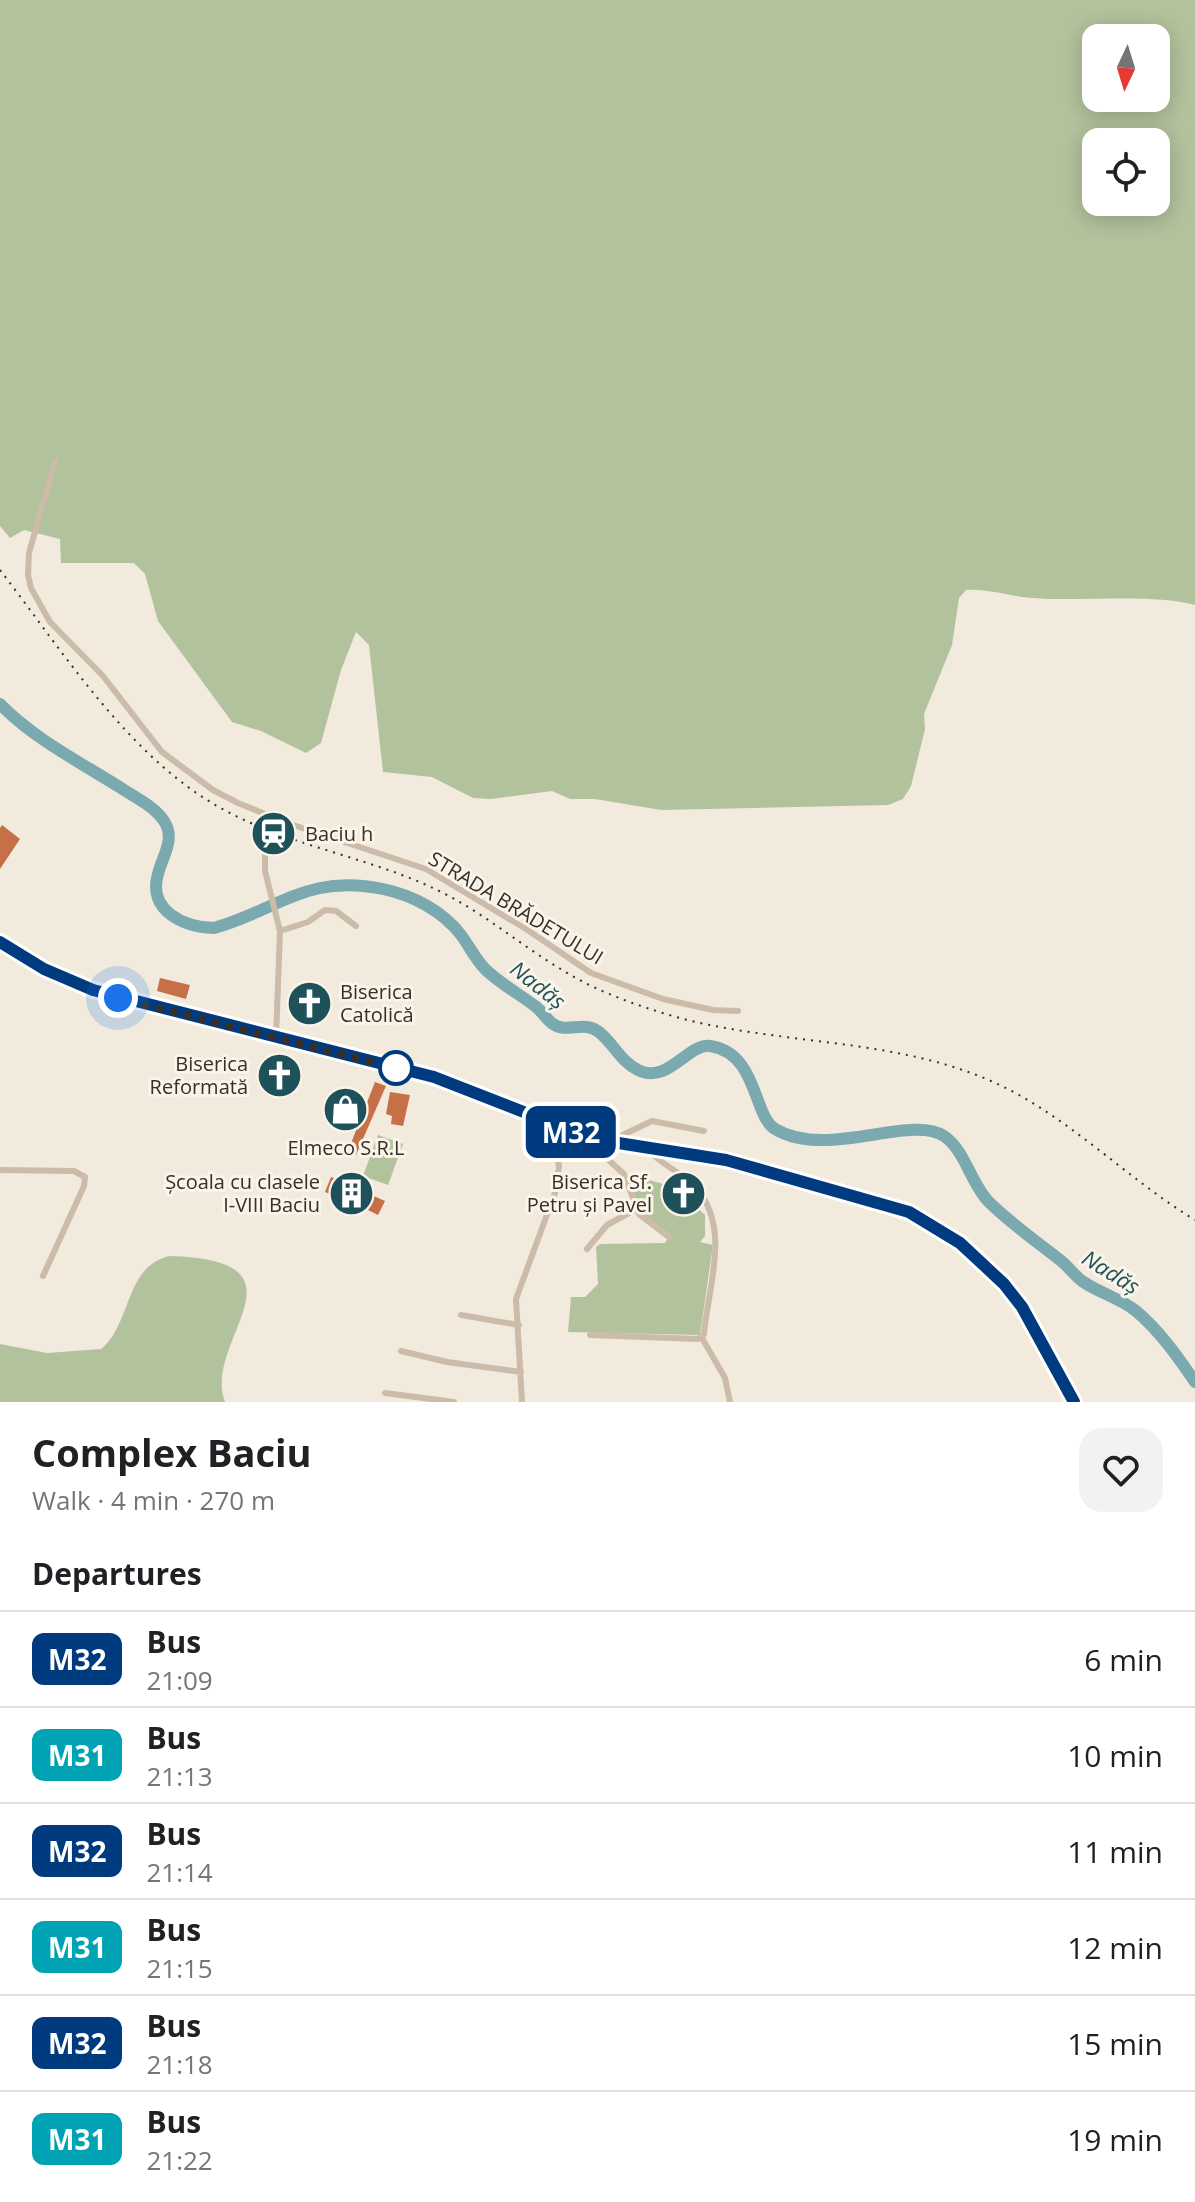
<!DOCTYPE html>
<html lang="en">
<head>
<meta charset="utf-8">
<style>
	body { margin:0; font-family:"Open Sans",sans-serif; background:#f2f2f2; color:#202124; height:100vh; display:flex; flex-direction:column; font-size:30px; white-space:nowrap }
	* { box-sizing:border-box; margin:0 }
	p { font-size:26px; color:#757577 }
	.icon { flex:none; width:44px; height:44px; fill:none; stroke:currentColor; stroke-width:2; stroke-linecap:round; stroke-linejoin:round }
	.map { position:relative; height:1402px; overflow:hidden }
	.panel { display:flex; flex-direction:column; background:#fff; flex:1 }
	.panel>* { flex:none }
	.badge { padding:0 16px; border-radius:12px; font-size:28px; line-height:52px }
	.needle { width:52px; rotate:184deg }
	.controls { position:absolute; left:1082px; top:24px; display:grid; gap:16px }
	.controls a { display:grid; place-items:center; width:88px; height:88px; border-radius:16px; background:#fff; box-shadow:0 4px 20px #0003; font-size:40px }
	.you { position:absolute; width:40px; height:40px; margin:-20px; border:6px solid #fff; border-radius:50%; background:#1a73e8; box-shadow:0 0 0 12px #1a73e833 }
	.map>.badge { position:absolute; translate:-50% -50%; box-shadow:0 0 0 4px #fff }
	h2 { padding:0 32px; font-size:30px; line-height:72px }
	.round { display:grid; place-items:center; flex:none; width:84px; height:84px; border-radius:24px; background:#f2f2f2 }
	.head { display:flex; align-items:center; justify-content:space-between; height:136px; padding:0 32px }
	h1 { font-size:38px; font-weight:700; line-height:60px }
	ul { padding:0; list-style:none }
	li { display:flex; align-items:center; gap:24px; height:96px; padding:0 32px; border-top:2px solid #e0e0e0 }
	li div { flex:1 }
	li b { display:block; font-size:30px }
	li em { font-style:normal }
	li .badge { min-width:88px; font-weight:700; text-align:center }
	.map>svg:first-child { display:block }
</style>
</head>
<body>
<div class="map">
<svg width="1195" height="1402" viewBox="0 0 1195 1402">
	<rect width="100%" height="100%" fill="#f2eadd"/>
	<path fill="#b2c29c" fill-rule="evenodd" d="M0 0H1195V605C1151 593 1081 602 1033 598 1013 597 986 588 966 590L959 598 952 645 924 714 925 729 911 786 903 799 888 805 661 810 595 799H570L552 791 491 799 473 798 432 777 383 772 369 645 356 632 341 670 321 743 306 753 261 731 232 722 158 621 145 574 134 563H61L60 539 24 530 10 538 0 526ZM1096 38H1156V98H1096ZM1096 142H1156V202H1096Z
		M378 1135 403 1144 388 1185 363 1176Z
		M631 1175 667 1185 678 1200 693 1203 705 1215V1236L700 1242 713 1245 700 1335 568 1332 571 1297H585L598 1284 596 1247 600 1244 665 1243 670 1234C641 1213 636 1212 631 1175Z
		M169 1256C319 1260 201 1341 225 1402H0V1344L47 1353 101 1349C132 1324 124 1267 169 1256Z"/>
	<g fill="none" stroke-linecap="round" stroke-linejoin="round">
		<path stroke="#7ba9b0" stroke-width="12" d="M0 704C34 739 80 762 121 788 136 798 154 806 164 821 176 839 162 857 158 874 147 911 184 927 214 928 278 910 308 873 383 889 412 895 443 911 461 935 470 947 475 959 486 970 501 984 519 994 535 1006 542 1011 546 1019 553 1024 567 1034 584 1020 599 1032 613 1043 621 1062 638 1070 668 1085 688 1043 710 1046 758 1053 753 1116 775 1129 827 1160 910 1114 944 1136 965 1150 971 1184 989 1202 1010 1223 1036 1241 1060 1260 1068 1266 1074 1275 1082 1281 1099 1293 1120 1298 1136 1311 1159 1330 1178 1357 1195 1382"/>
	</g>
	<path fill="#c67047" d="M2 825 20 839 0 869V828Z
		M160 978 190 985 186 999 157 991Z
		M375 1082 386 1086 356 1155 348 1151Z
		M390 1092 410 1095 403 1126 391 1124 392 1116 386 1114Z
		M331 1177 385 1201 378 1215 368 1210 370 1205 352 1197 350 1202 325 1192Z"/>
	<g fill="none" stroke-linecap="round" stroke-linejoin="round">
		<path stroke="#cbbba8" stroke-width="6" d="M55 461 29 553 28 575 31 588 50 622 103 676 162 752 213 790 238 803 290 824 426 869 526 929 591 973 663 999 713 1010 738 1011
			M274 817 265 847V871L280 931 276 1038
			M280 931 308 922 325 910 336 911 356 926
			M593 1139 604 1156 624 1174 639 1214 669 1237
			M610 1141 652 1121 704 1131
			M0 1170 74 1171 85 1177 84 1186 43 1276
			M587 1249 607 1225 636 1209
			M461 1315 519 1325
			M590 1335 698 1339 704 1334C708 1287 731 1229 697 1189 683 1172 661 1166 648 1149
			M702 1338 725 1378 730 1402
			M401 1351 447 1362 521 1372
			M385 1393 454 1402
			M522 1402 516 1299 555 1193 559 1167 555 1138 536 1126 531 1116"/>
		<path stroke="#7a675a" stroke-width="9" d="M0 942 44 969 93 990 434 1077 593 1139 726 1160 909 1212 960 1243 1004 1284 1022 1307 1074 1402"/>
		<path stroke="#382f29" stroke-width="2" stroke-dasharray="2 6" stroke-linecap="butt" d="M0 570C65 654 133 764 230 813 299 849 379 859 447 895 487 916 521 945 559 968 595 991 635 1005 676 1017 775 1044 883 1038 979 1076 1061 1108 1121 1175 1195 1220"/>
	</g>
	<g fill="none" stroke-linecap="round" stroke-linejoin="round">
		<defs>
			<path id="line" d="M0 942 44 969 93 990 434 1077 593 1139 726 1160 909 1212 960 1243 1004 1284 1022 1307 1074 1402"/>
		</defs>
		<use href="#line" stroke="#fff" stroke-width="18"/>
		<use href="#line" stroke="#003b80" stroke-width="12"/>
		<path stroke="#382f29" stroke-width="8" stroke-dasharray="0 14.4" d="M118 998 396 1068"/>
	</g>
	<defs>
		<symbol id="station-disc" viewBox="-11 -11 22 22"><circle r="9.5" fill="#1e515a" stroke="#faf4e9"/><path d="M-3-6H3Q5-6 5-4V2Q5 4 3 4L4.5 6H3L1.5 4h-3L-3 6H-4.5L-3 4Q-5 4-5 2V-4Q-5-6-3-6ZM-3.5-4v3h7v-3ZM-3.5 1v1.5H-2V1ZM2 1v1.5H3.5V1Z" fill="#fff"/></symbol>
		<symbol id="church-disc" viewBox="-11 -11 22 22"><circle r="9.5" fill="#1e515a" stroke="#faf4e9"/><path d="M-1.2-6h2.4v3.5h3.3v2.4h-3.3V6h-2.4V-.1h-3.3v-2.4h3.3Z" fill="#fff"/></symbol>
		<symbol id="shop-disc" viewBox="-11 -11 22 22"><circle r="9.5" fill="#1e515a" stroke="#faf4e9"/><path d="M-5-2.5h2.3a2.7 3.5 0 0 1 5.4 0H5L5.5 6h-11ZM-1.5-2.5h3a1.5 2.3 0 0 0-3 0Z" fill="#fff"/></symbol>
		<symbol id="building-disc" viewBox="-11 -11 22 22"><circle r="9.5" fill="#1e515a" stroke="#faf4e9"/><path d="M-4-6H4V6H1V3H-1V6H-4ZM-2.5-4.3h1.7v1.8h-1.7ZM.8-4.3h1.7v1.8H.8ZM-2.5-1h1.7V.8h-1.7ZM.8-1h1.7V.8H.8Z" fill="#fff"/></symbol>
	</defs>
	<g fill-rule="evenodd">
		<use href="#station-disc" x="248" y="808" width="51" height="51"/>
		<use href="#church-disc" x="284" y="978" width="51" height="51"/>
		<use href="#church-disc" x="254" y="1050" width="51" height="51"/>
		<use href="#shop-disc" x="320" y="1084" width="51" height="51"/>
		<use href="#church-disc" x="658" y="1168" width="51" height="51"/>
		<use href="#building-disc" x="326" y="1168" width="51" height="51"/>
	</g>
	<circle fill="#fff" stroke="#003b80" stroke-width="4" cx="396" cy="1068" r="16"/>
	<g text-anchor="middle" stroke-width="6" stroke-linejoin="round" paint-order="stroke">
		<g font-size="20" fill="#382f29" stroke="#faf4e9" text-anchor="end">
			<text x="305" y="841" text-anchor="start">Baciu h</text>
			<text x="340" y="999" text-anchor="start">Biserica<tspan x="340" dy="23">Catolică</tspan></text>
			<text x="248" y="1071">Biserica<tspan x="248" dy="23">Reformată</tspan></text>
			<text x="346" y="1155" text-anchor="middle">Elmeco S.R.L</text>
			<text x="320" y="1189">Școala cu clasele<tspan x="320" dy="23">I-VIII Baciu</tspan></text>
			<text x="652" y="1189">Biserica Sf.<tspan x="652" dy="23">Petru și Pavel</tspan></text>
		</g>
		<g font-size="20" fill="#382f29" stroke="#faf4e9">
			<text transform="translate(516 908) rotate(31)" y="7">STRADA BRĂDETULUI</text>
		</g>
		<g font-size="22" font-style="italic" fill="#1e515a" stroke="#faf4e9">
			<text transform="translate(538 985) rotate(38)" y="8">Nadăș</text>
			<text transform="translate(1111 1272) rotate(32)" y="8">Nadăș</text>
		</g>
	</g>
</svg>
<div class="controls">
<a><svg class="needle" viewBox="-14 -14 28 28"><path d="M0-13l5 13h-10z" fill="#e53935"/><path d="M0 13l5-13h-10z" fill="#757577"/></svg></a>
<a><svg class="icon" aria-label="locate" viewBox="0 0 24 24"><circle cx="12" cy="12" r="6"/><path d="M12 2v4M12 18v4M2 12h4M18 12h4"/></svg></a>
</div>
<div class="you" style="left:118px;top:998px"></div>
<b class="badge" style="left:571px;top:1132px;background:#003b80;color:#fff">M32</b>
</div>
<section class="panel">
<div class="head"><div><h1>Complex Baciu</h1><p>Walk · 4 min · 270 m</p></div><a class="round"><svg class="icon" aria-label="heart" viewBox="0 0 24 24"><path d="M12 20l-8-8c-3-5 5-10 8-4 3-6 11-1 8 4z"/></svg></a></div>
<h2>Departures</h2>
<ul>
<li><span class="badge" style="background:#003b80;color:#fff">M32</span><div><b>Bus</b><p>21:09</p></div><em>6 min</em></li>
<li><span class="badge" style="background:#00a3b4;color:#fff">M31</span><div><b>Bus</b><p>21:13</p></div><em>10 min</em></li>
<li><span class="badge" style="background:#003b80;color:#fff">M32</span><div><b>Bus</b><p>21:14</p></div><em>11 min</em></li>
<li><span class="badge" style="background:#00a3b4;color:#fff">M31</span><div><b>Bus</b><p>21:15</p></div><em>12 min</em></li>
<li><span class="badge" style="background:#003b80;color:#fff">M32</span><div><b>Bus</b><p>21:18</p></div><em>15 min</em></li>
<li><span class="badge" style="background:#00a3b4;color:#fff">M31</span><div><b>Bus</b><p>21:22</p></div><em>19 min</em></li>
</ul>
</section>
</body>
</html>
